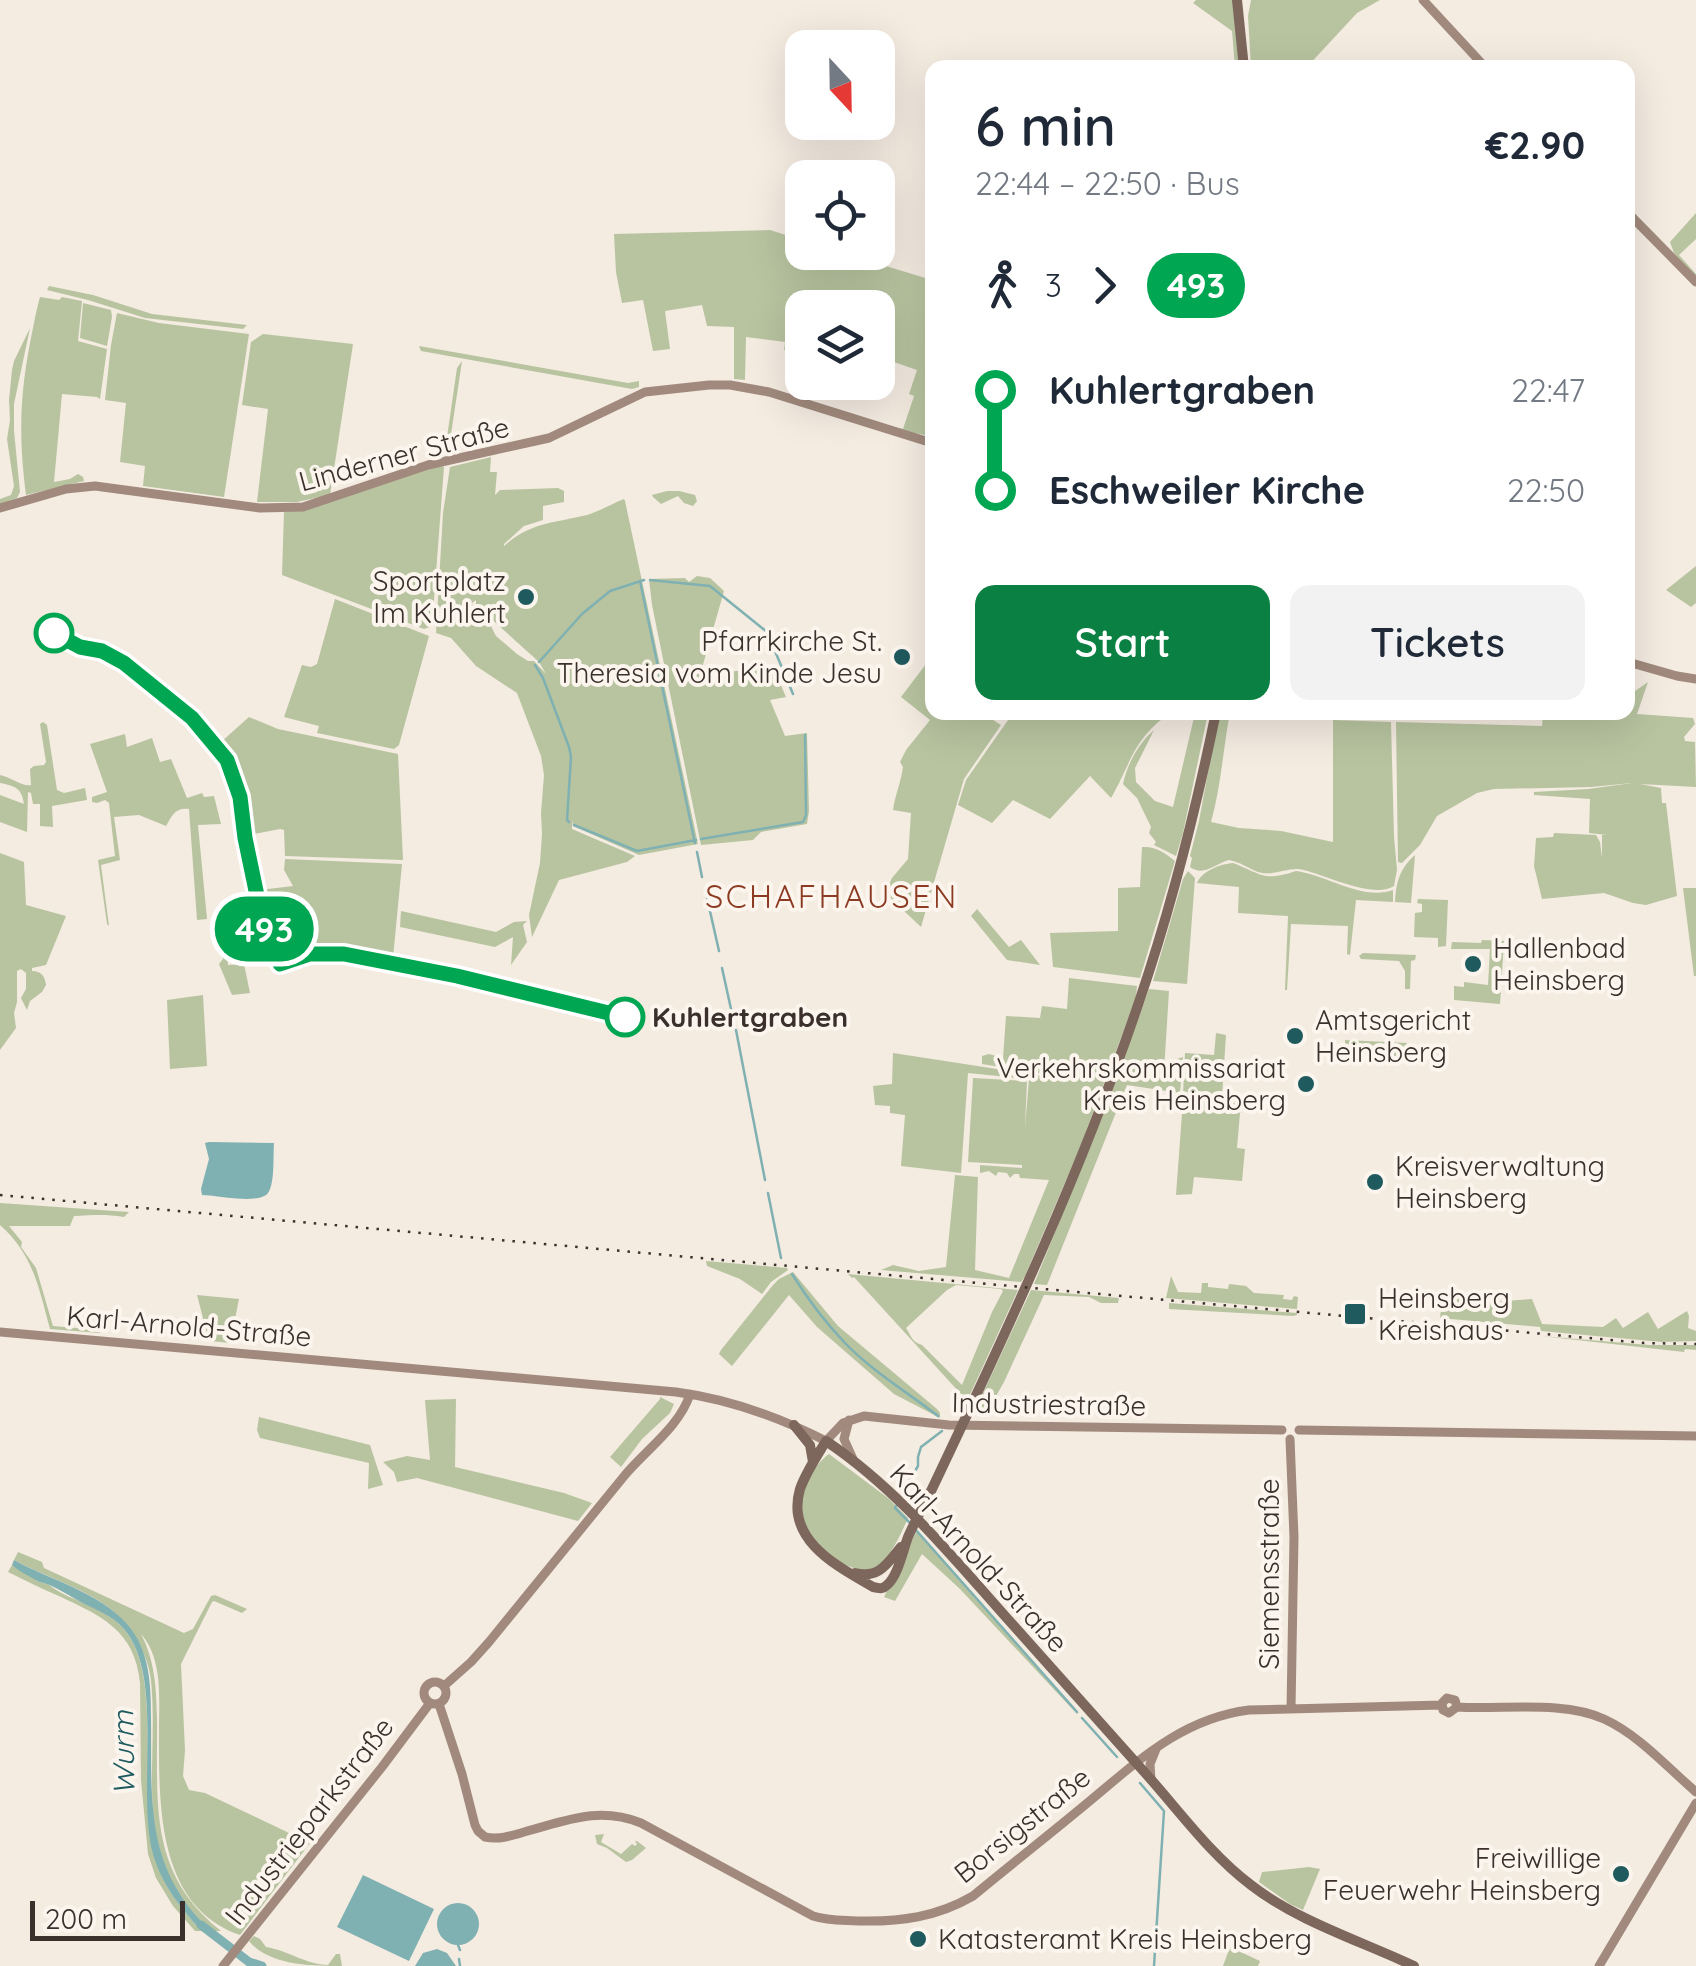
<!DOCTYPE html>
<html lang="en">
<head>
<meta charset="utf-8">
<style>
	body { margin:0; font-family:Quicksand,sans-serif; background:#f2f2f3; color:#1f2937; height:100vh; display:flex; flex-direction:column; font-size:38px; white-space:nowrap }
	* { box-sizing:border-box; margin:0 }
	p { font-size:32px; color:#747a83 }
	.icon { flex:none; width:55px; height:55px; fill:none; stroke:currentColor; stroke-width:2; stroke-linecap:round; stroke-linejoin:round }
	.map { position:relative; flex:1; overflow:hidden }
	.sheet { position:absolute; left:925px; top:60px; width:710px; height:660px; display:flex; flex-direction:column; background:#fff; border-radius:20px; box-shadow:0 10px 40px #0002 }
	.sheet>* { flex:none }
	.badge { padding:0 20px; border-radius:32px; font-size:35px; line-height:65px }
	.needle { width:65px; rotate:158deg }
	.tools { position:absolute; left:785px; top:30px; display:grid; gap:20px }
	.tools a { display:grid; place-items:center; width:110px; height:110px; border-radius:20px; background:#fff; box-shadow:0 10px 40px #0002; font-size:50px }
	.scale { position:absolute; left:30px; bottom:25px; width:155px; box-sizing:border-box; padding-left:10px; border:5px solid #3b302b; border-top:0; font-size:28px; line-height:35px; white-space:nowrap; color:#3b302b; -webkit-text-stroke:8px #fbf5ee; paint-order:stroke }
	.map>.badge { position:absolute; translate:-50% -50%; box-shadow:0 0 0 5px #fff }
	.legs { display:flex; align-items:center; gap:15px; height:110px; padding:0 50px; font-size:32px }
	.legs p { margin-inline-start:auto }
	.headline { display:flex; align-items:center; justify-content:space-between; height:170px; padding:0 50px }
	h1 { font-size:55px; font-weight:600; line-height:75px }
	.primary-button { display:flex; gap:20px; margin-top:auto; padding:20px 50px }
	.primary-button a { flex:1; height:115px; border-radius:20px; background:#0b8043; color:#fff; font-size:40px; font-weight:600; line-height:115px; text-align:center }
	.primary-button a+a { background:#f2f2f3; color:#1f2937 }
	ul { padding:0 50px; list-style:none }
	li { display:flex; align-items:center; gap:35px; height:100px; font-size:38px }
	li i { display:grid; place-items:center; width:15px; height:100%; margin:0 12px; background:currentColor }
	li i::after { content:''; width:25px; height:25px; margin:-12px; border:8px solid; border-radius:50%; background:#fff }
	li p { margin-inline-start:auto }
	li:first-child i { background:linear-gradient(#0000 50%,currentColor 0) }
	li:last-child i { background:linear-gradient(currentColor 50%,#0000 0) }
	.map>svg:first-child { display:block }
</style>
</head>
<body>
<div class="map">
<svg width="1696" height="1966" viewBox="0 0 1696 1966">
	<rect width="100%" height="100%" fill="#f4ebe1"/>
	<path fill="#b8c4a0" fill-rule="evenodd" d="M1196 0H1233L1240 67H1235L1232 31 1193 3Z
		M1251 0H1380L1357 13 1306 68 1251 67 1248 16Z
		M1696 213V239L1679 255 1696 274V277L1674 253 1670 242Z
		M770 230 802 240V252L843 253 932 280V437L916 433 932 440 884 425 903 429 914 396 909 394 917 370 891 361 883 383 869 387 860 385 861 383 878 382V308H802V353L784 350 785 342 746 337 745 380 734 379V327L707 326 702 305 665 311 670 349 653 351 643 300 622 303 616 272 614 234Z
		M49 286 93 295 152 314 247 325 243 329 145 318 88 300 47 290Z
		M40 297 59 300 62 297 82 301 78 341 107 349 100 399 97 397 62 394 54 482 70 479 78 474 83 477 84 481 26 495C18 432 20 390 33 328 35 318 37 307 40 297Z
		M83 303 111 310 112 317 107 346 80 338Z
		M117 313 159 323 249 334 224 497 143 486 145 466 120 462 126 403 105 400 111 345Z
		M30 328 14 404V431L20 492 17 498 0 504V499L11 495 14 486 7 439 10 420 9 400 12 370 14 361Z
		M263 334 353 344 330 495 297 502H257L268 409 242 405 251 342Z
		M419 346 628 383 639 381V387L632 389 421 351Z
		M462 361 448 454 446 455 445 451 457 368Z
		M491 457 490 472H497L495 495 500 490 558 488 564 491V502L543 506V520L524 526 504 544V546C531 522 554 523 587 515 600 511 611 504 624 499L625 501 698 844 639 855 573 826 572 820V829L635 856 627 862 559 880 532 937 529 915 540 863 542 834 541 813 544 775 541 756 517 693 476 666 451 638 436 633 443 513 450 467ZM476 600V605L539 662 546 674 534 661H528L517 654 496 636 491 626 474 619 472 603Z
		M438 465 444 467 432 626 424 629 282 575 284 512Z
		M667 491H679L695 495 697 501 693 506 684 503 678 496 661 504 653 497 652 495Z
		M1696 566V603L1691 607 1666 590Z
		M697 576 710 578 724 591 700 675 773 667 786 697 770 700 785 736 807 733 809 811 807 824 761 832 753 840 701 845 652 605 649 579 685 578 689 582Z
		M335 599 429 636 399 745 394 749 317 733 319 726 284 717 302 665 311 667 317 664Z
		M932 656V712L982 713 1001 725 964 779 921 927 885 893 892 878 908 859 911 813 893 810C895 795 901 782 903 767L900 762 906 750 930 720 901 697Z
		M1648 682 1637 714 1693 718 1695 724 1684 737 1685 741 1695 742 1696 787 1640 784 1661 788 1662 803H1666L1677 896 1646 905 1633 903 1604 893 1542 899 1534 866 1536 838 1553 837 1554 833 1596 835 1600 842 1602 858V835H1607L1589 833 1590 799 1534 795V792L1588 789 1632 783 1591 787 1494 789 1477 793 1437 816 1420 845 1402 863 1398 862 1396 722 1542 726 1543 713H1550V715L1556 712H1628V696Z
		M1013 713V712L1170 713C1132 740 1132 762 1111 798L1090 776 1050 819 1013 800 992 823 958 805 966 780Z
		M1195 713H1208L1183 833 1176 856 1154 845 1156 842 1149 833 1151 827 1137 798 1123 784C1127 764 1139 743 1154 730L1135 768 1136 782 1155 801 1173 807Z
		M1219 713H1230C1223 749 1221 787 1211 822L1239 828 1281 831 1333 842V720L1391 722 1394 836 1397 870 1394 886C1374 899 1327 876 1304 870 1289 866 1274 877 1258 872 1248 868 1240 862 1229 860 1214 864 1204 877 1190 867L1192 858 1190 856 1199 821Z
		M249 717 278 729 398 754 403 860 285 856 284 830 280 829 249 835C247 801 238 771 221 742Z
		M43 722 47 725 57 790 64 793 85 788 87 800 52 806 53 827 40 826V804H33L31 793 28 792 27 832 0 822V795L24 804C22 788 15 786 0 783V775C10 777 23 787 31 785L30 769 34 766 44 765 46 762 40 724Z
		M125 734 127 747 152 738 160 762 171 759 187 798 202 793 204 797 214 796 221 824 198 825 207 919 197 920 189 809C175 807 172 816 166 826L139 815 114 817 120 860 101 865 109 926 107 924 98 860 115 856 109 803 105 800 97 803 92 802V797L107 792 90 744Z
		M1142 847C1156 846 1165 853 1175 861L1140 978 1053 967 1050 933 1118 931V888L1140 887Z
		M0 853 24 862 26 905 66 916 46 965 32 968V971C41 971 45 976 46 985L42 992 30 1001 27 1010 21 998 26 989V973L21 969 17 971V1002L14 1013 16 1028 0 1050Z
		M1415 855 1411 903 1395 902C1396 882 1400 868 1415 855Z
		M285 859 402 864 393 958 353 951 315 949 316 927 301 926 303 905 263 904 260 890 293 886 284 870Z
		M1233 863C1262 874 1263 882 1296 871 1327 875 1362 901 1393 890V902L1356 900 1350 955 1347 954 1348 926 1291 924 1287 990H1285L1288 916 1238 913 1239 887 1197 883C1202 871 1220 864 1233 863Z
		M1188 871 1195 878 1187 984 1153 981 1183 879Z
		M1683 888H1696V976H1694Z
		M1418 899 1448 900 1446 946 1438 947V938L1414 937 1415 913 1422 912V904L1417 903Z
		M977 909 1009 947 1021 940 1040 965 1007 960 971 916Z
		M401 911 496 932 514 922 527 921 523 925 527 942 511 965 513 937 495 947 400 927Z
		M222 920 228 965 244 964 250 993 232 995 219 964 223 959 216 921Z
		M1482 940 1504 941 1500 1004 1454 1000V986L1464 987V982L1488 985 1490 949H1451L1452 942 1481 943Z
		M1363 953 1416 955 1415 960 1411 961 1410 989H1405V971L1399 961 1361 959 1359 956Z
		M1069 978 1137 986 1136 998 1079 1150 1025 1276 1021 1282 881 1270 893 1265 919 1271 946 1267 955 1175 978 1177 975 1270 1009 1278 1049 1180 1020 1178 1019 1174H1014L1010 1178 1007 1173 998 1172 996 1176 989 1171 980 1173V1165L1022 1168V1165L968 1162 973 1078 1027 1081 1025 1128 1029 1079 968 1073 961 1173 901 1166 905 1115 890 1113V1106L875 1105 873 1086 892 1084 893 1053 1076 1081V1079L982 1064V1056L989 1054 1003 1058 1006 1016 1040 1018 1042 1006 1067 1009Z
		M1149 989 1169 991 1164 1071 1174 1072 1177 1059 1183 1057 1180 1093 1127 1085 1047 1285 1034 1284 1108 1102Z
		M203 995 207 1066 170 1069 167 1000Z
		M1216 1033 1226 1035 1222 1096 1183 1094 1185 1053 1214 1055Z
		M1345 1040 1407 1043 1406 1057 1345 1052Z
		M1183 1100 1244 1104 1240 1113 1237 1148 1245 1149 1242 1181 1194 1177 1192 1194 1176 1195Z
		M0 1203 129 1212 124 1217C107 1214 92 1215 74 1216L70 1226H9L22 1242 21 1247 36 1268 53 1326 100 1330V1333L50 1329C39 1288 33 1254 0 1225Z
		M706 1261 787 1268 788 1270 771 1282 762 1294 740 1279 707 1266Z
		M793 1272 838 1326 937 1409 940 1413V1418L894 1394 817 1327 789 1295 732 1366 719 1354 721 1350 773 1285 779 1279Z
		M848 1274 1018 1290 968 1399 960 1393 854 1277 852 1278ZM956 1285 1001 1289 1003 1291 992 1312 962 1385 922 1345C911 1341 912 1337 906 1328L947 1290Z
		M1171 1276 1178 1292 1201 1293 1202 1283H1208V1287L1228 1289 1229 1284 1246 1286 1254 1293 1284 1295 1283 1299 1292 1300 1294 1296 1298 1297 1297 1309 1166 1298Z
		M1031 1290 1119 1298 1118 1303H1101L1089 1297 1044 1295 1004 1382 987 1412 977 1406Z
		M1446 1292 1491 1302 1532 1299 1542 1324 1603 1327 1616 1318 1623 1328 1648 1312 1658 1329 1687 1311 1689 1316 1688 1328 1696 1331V1341L1662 1342 1541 1331 1540 1327 1440 1318 1442 1300Z
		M197 1295 239 1299 235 1319 238 1322 231 1343 209 1341Z
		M1169 1303 1297 1313V1315L1293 1316 1169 1309Z
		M1541 1336 1649 1345H1696V1350L1685 1349 1684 1352Z
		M660 1397 674 1404 670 1413 642 1439 621 1467 610 1457 660 1399Z
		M456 1399 455 1467 564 1493 592 1503 578 1521 417 1478 397 1482 394 1472 383 1462 407 1456 430 1460 425 1400Z
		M259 1417 370 1445 383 1485 368 1489 369 1463 260 1438 257 1430Z
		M829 1454 888 1498 908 1518C901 1534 892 1554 879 1565 859 1582 817 1550 808 1531 794 1505 806 1471 829 1454Z
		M917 1530 1078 1712 1077 1714 960 1589 922 1554 895 1601 884 1597Z
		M18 1552 42 1562 44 1568 184 1633 193 1629 211 1596 215 1595 247 1609 242 1613 214 1601 212 1602 181 1664 185 1750 183 1776 189 1790 205 1793 310 1843 240 1935C156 1906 159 1803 159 1729 159 1698 163 1659 141 1634 155 1661 156 1687 157 1717 158 1801 147 1873 221 1931H211C183 1905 161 1873 155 1833 148 1783 156 1731 151 1680 148 1654 133 1631 116 1614 93 1591 43 1576 14 1560Z
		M12 1565C21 1572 32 1575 38 1582 49 1583 50 1586 58 1591 64 1595 73 1598 79 1601 95 1608 112 1615 124 1629 164 1676 137 1791 154 1854 162 1885 181 1909 202 1931H195L173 1906 156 1878 148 1854 141 1780 140 1683C135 1630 101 1616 59 1596 42 1589 25 1580 8 1572Z
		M604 1834 601 1842 621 1854 632 1844 635 1846 637 1844 635 1841H637L646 1848 632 1860 626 1862 607 1848 597 1844 595 1835Z
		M1309 1867 1320 1869 1303 1910 1290 1904 1259 1882 1262 1872Z
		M254 1936 260 1939 266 1947C287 1950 307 1965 328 1965L336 1954H340L342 1966C312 1966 269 1966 249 1941Z
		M1230 1947 1260 1961 1258 1966H1223Z"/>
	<path fill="#7fb0b2" d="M209 1142 274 1143C273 1155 275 1184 268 1193 259 1205 216 1195 202 1195L201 1189 209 1159 205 1143Z
		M14 1560C50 1580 99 1592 127 1624 150 1650 151 1685 151 1718 152 1803 144 1868 211 1931H202C181 1909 162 1885 153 1854 136 1791 165 1677 124 1629 112 1615 94 1609 79 1601 66 1594 52 1584 39 1582 30 1576 21 1573 12 1565Z
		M363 1875 434 1909 409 1961 337 1927Z
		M437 1924a21 21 0 1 1 42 0a21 21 0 1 1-42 0Z
		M437 1949 447 1953 456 1966H415L423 1953Z"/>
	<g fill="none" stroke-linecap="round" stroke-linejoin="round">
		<path stroke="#7fb0b2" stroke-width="2.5" d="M650 580 710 586 767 632 793 694
			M640 581 695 843
			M539 662 582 614 610 591 644 580
			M535 665 543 678 569 747 571 757 567 820 569 822
			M574 825 637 851 696 840
			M701 839 803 822 806 815 805 735
			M697 852 702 877
			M707 898 719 951
			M722 968 733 1018
			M736 1030 765 1180
			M768 1193 781 1258
			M792 1274C807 1298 825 1322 845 1343 872 1371 907 1392 938 1416
			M902 1493 918 1466V1457L921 1447 942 1431
			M896 1506 895 1508 910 1523
			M915 1529 1077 1712
			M1082 1718 1117 1757
			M1140 1783 1164 1811 1154 1966
			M458 1945 460 1950
			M459 1959 460 1966"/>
		<path stroke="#7fb0b2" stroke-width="9" d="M201 1925 249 1962 262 1966"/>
		<path stroke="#a18a7d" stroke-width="9" d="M1423 0 1486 68
			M1628 213 1696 282
			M0 508 66 489 95 486 260 508 303 507 428 465 549 438 645 392 709 385H730L769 392 932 443
			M1628 662 1677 676 1696 679
			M0 1332 676 1392C728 1399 779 1417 826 1441L843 1423 864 1416 949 1425 1282 1430
			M849 1420 844 1439 853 1459
			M1299 1430 1696 1436
			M1290 1439 1294 1537 1291 1709
			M424 1693a11 11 0 1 1 22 0a11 11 0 1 1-22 0Z
			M444 1686 471 1662 489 1642 625 1475C647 1449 680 1426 690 1394
			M439 1704 462 1774 475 1825 478 1831 485 1837C499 1840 511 1836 524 1832 566 1821 598 1806 641 1823L813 1916C828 1921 843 1920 859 1921 900 1922 937 1917 973 1896 1008 1867 1045 1838 1080 1809 1133 1766 1178 1719 1249 1710L1442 1705
			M1457 1707 1455 1700 1447 1698 1442 1703 1443 1710 1449 1713 1457 1707C1502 1710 1563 1700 1604 1719 1639 1735 1667 1767 1696 1792
			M1151 1780 1150 1764 1156 1749
			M223 1966 382 1767 430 1703
			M1599 1966 1696 1803"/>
		<path stroke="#7d675c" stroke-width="10" d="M1237 0 1244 68
			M1216 712C1196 809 1172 905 1140 999 1083 1168 1008 1329 932 1489 924 1505 915 1521 908 1537 903 1550 898 1576 887 1585 882 1590 879 1588 873 1587 837 1566 785 1540 800 1489 806 1472 817 1456 826 1441 896 1488 949 1553 1005 1616 1052 1669 1099 1722 1147 1775 1180 1812 1211 1855 1251 1885 1297 1921 1361 1941 1414 1966
			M794 1425 810 1445 813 1462
			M855 1573C879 1579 887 1564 901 1547"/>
		<path stroke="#3b302b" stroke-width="2.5" stroke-dasharray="2.5 8" stroke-linecap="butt" d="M0 1195 1644 1343 1696 1344"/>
	</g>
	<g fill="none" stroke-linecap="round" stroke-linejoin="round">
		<defs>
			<path id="line-1" d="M54 633 80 647 102 651 124 663 192 718 227 760 240 797 245 838 264 929 280 964 310 954H344L457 976 625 1017"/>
		</defs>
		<use href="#line-1" stroke="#fff" stroke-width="22"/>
		<use href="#line-1" stroke="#00a651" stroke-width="15"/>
	</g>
	<g fill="#1f5a5e" stroke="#fbf5ee" stroke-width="4">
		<circle cx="526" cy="597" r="10"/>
		<circle cx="902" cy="657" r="10"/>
		<circle cx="1473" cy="964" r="10"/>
		<circle cx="1295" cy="1036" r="10"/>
		<circle cx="1306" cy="1084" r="10"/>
		<circle cx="1375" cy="1182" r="10"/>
		<rect x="1343" y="1302" width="24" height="24" rx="5"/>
		<circle cx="1621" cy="1874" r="10"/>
		<circle cx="918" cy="1939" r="10"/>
	</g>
	<g fill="#fff" stroke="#00a651" stroke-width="5">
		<circle cx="54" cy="633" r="18"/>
		<circle cx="625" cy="1017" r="18"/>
	</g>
	<g text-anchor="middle" stroke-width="8" stroke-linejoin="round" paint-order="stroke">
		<g font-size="28" fill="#3b302b" stroke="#fbf5ee">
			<text transform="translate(404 454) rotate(-15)" y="10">Linderner Straße</text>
			<text transform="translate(189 1326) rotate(5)" y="10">Karl-Arnold-Straße</text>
			<text transform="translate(1049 1404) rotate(1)" y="10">Industriestraße</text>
			<text transform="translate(979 1558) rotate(47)" y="10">Karl-Arnold-Straße</text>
			<text transform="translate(1269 1574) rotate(-90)" y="10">Siemensstraße</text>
			<text transform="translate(309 1821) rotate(-52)" y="10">Industrieparkstraße</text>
			<text transform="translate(1022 1825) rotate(-39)" y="10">Borsigstraße</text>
		</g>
		<g font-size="28" fill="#3b302b" stroke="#fbf5ee" text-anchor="start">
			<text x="506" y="591" text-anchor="end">Sportplatz<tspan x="506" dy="32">Im Kuhlert</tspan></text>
			<text x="882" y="651" text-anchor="end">Pfarrkirche St.<tspan x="882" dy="32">Theresia vom Kinde Jesu</tspan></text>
			<text x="1493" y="958">Hallenbad<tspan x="1493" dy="32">Heinsberg</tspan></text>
			<text x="1315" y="1030">Amtsgericht<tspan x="1315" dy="32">Heinsberg</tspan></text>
			<text x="1286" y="1078" text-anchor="end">Verkehrskommissariat<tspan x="1286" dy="32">Kreis Heinsberg</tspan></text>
			<text x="1395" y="1176">Kreisverwaltung<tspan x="1395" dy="32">Heinsberg</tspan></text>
			<text x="1378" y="1308">Heinsberg<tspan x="1378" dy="32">Kreishaus</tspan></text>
			<text x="1601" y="1868" text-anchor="end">Freiwillige<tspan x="1601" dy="32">Feuerwehr Heinsberg</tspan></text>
			<text x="938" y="1949">Katasteramt Kreis Heinsberg</text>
		</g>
		<g font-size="28" font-weight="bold" fill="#3b302b" stroke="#fbf5ee" text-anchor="start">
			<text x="652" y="1027">Kuhlertgraben</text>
		</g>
		<g font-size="30" font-style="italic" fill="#1f5a5e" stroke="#fbf5ee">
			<text transform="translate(124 1753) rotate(-91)" y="10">Wurm</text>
		</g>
		<g font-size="32" letter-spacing="2.5" fill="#8c3b22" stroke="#fbf5ee">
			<text x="832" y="908">SCHAFHAUSEN</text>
		</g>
	</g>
</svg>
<div class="tools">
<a><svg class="needle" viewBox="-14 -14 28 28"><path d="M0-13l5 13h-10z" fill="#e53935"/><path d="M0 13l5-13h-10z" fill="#747a83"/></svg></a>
<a><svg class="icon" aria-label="locate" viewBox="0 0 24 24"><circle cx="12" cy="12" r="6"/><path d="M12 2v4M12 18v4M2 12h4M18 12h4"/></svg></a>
<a><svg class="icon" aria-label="layers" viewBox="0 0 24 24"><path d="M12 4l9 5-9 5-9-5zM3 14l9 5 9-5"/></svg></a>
</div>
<div class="scale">200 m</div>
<b class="badge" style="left:264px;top:929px;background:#00a651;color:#fff">493</b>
<section class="sheet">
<div class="headline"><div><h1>6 min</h1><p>22:44 – 22:50 · Bus</p></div><b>€2.90</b></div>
<div class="legs"><svg class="icon" aria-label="walk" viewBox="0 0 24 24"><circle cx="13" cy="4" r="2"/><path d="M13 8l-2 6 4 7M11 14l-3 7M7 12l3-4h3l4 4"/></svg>3<svg class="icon" aria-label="forward" viewBox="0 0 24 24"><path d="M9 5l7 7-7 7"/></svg><b class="badge" style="background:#00a651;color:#fff">493</b></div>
<ul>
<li><i style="color:#00a651"></i><b>Kuhlertgraben</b><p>22:47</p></li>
<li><i style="color:#00a651"></i><b>Eschweiler Kirche</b><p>22:50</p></li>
</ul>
<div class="primary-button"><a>Start</a><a>Tickets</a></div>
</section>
</div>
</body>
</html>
